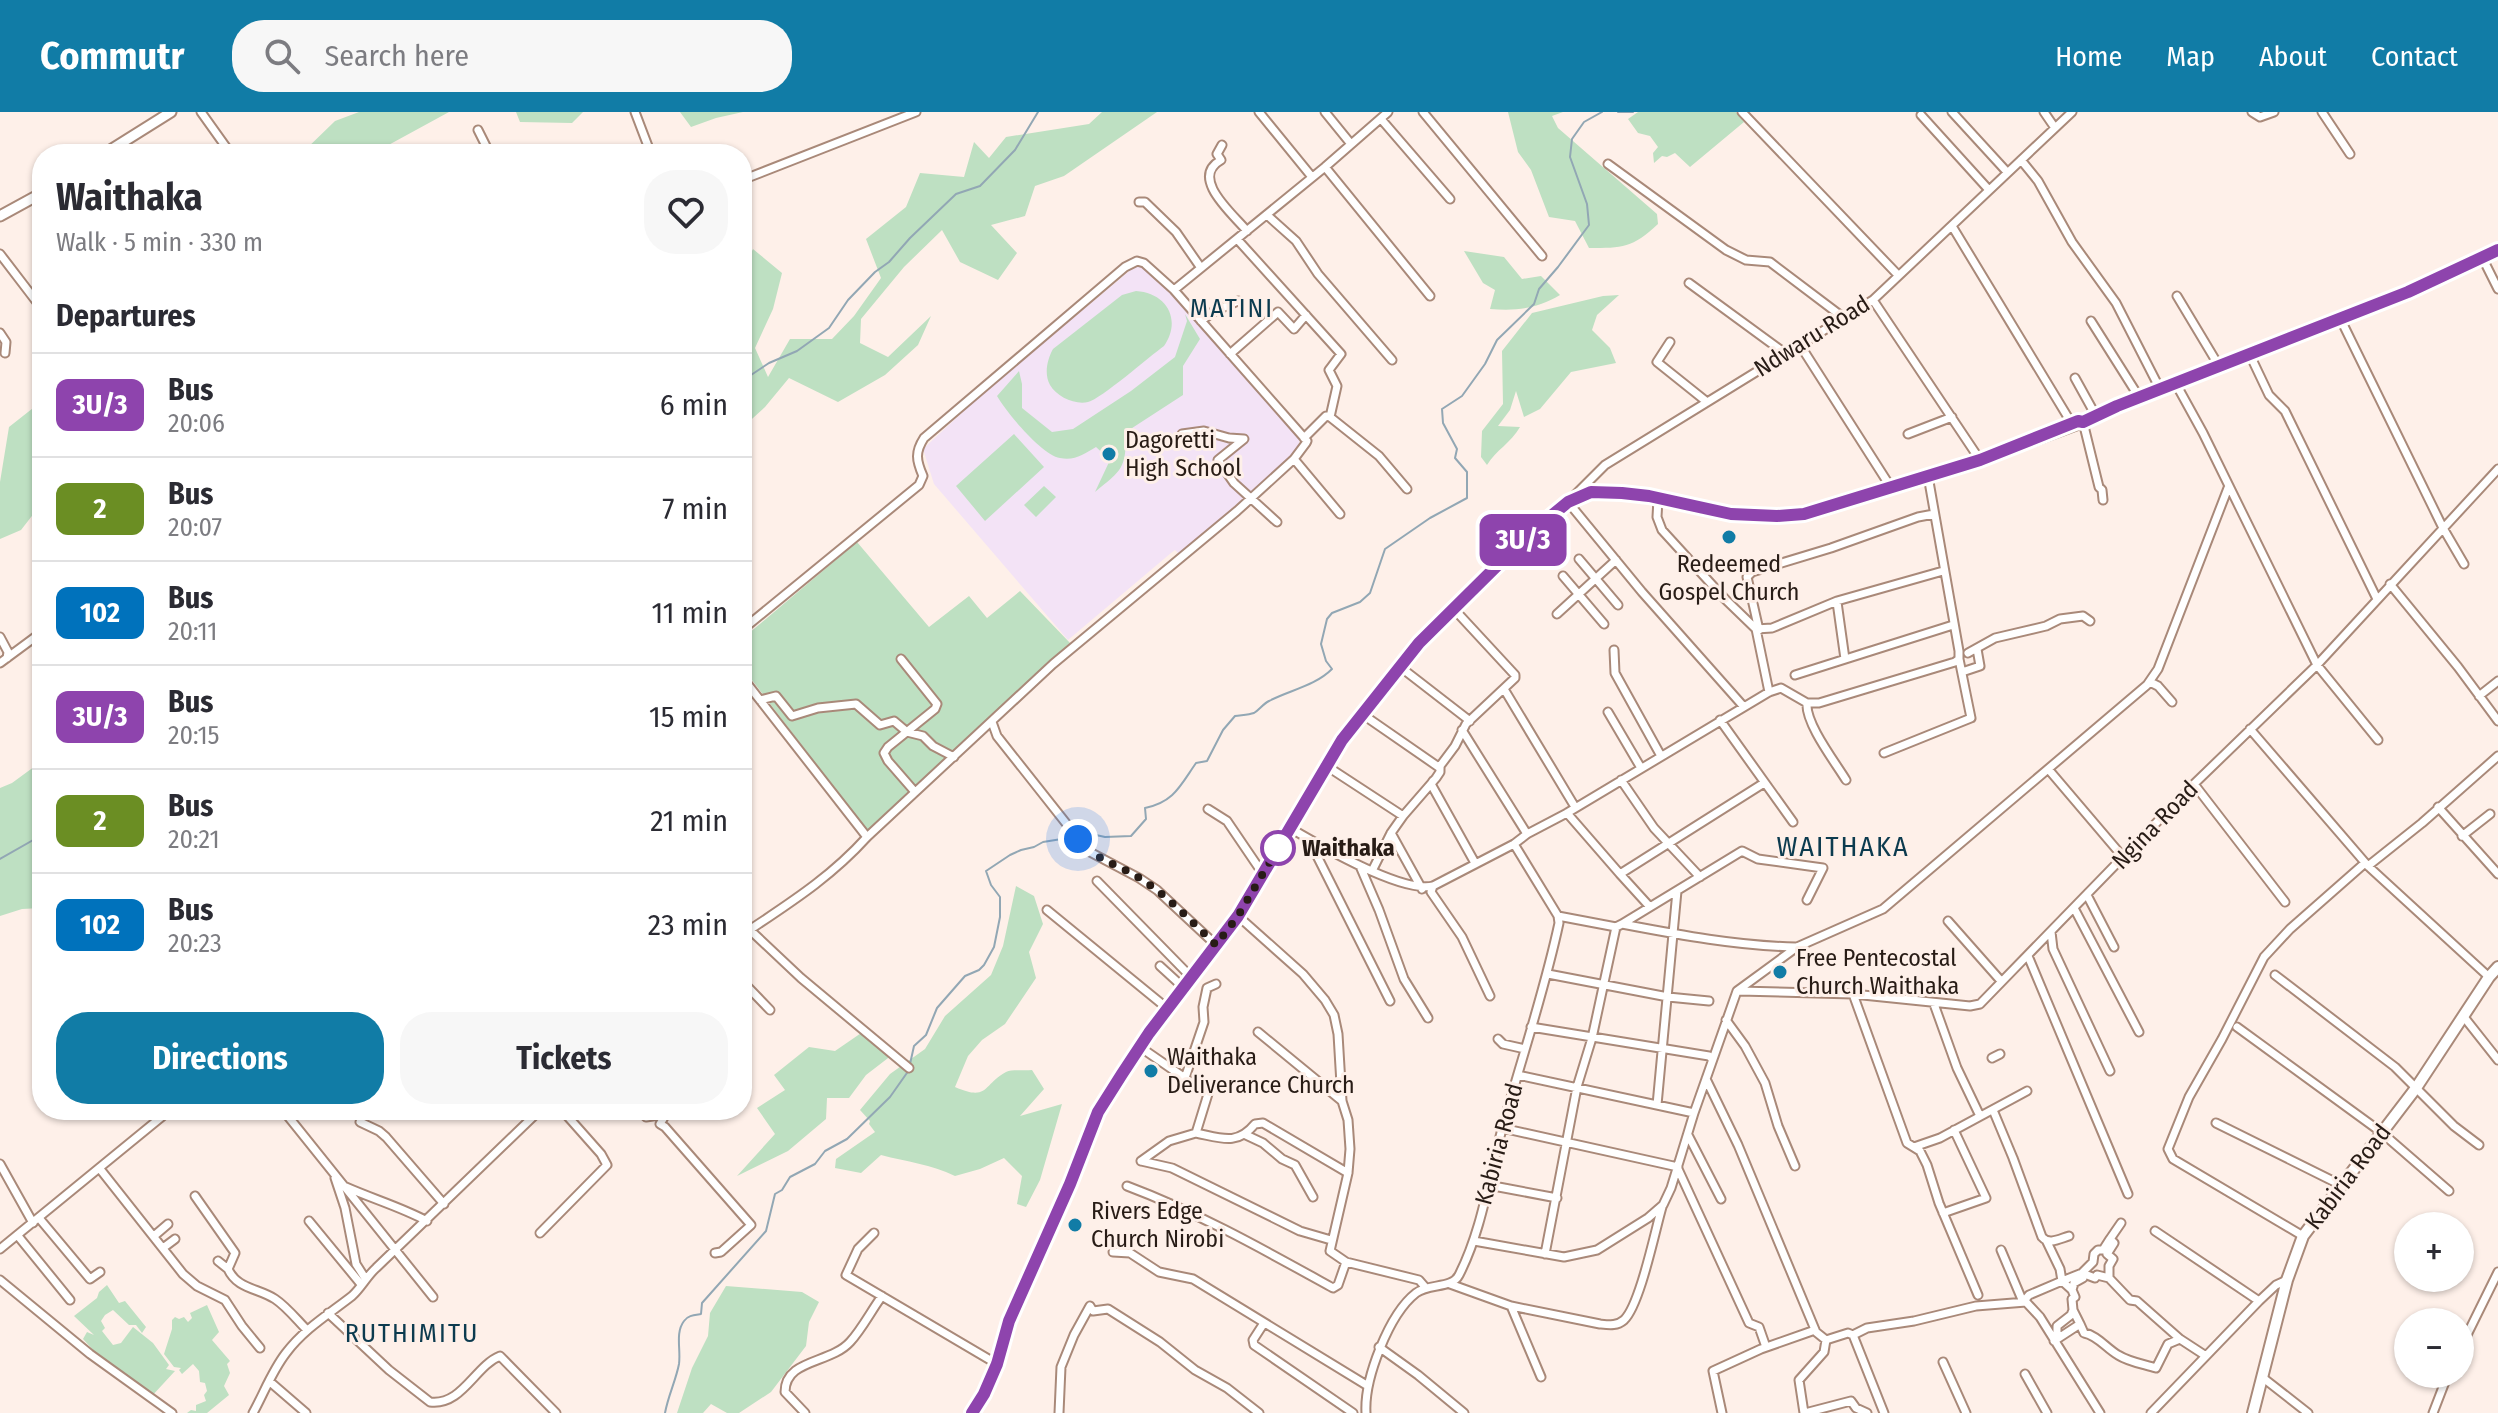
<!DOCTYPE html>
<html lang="en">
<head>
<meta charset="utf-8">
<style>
	body { margin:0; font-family:"Fira Sans Condensed",sans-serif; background:#f7f7f7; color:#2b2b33; height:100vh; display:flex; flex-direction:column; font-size:30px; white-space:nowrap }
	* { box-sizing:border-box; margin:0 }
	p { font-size:26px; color:#7c7c81 }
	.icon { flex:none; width:44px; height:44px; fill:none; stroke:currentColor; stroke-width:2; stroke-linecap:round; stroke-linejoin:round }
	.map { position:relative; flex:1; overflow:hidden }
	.panel { position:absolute; left:32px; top:32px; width:720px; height:976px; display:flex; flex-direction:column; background:#fff; border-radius:32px; box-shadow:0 2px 6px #0004 }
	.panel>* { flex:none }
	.badge { padding:0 16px; border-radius:12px; font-size:28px; line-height:52px }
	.fabs { position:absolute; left:2394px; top:1100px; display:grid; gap:16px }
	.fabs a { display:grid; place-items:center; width:80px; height:80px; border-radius:50%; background:#fff; box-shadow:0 2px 6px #0004; font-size:40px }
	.you { position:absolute; width:40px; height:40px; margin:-20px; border:6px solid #fff; border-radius:50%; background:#1a73e8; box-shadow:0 0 0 12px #1a73e833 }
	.map>.badge { position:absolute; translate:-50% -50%; box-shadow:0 0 0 4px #fff }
	h2 { padding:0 24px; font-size:30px; line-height:72px }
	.round { display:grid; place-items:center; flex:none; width:84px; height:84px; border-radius:32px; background:#f7f7f7 }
	.overview { display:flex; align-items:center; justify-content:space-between; height:136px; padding:0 24px }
	h1 { font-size:38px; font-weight:700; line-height:60px }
	.primary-button { display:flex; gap:16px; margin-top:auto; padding:16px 24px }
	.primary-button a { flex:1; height:92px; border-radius:32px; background:#117ca6; color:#fff; font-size:32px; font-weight:700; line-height:92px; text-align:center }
	.primary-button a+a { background:#f7f7f7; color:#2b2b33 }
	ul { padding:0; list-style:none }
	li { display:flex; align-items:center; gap:24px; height:104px; padding:0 24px; border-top:2px solid #e1e1e2 }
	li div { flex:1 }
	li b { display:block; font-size:30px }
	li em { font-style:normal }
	li .badge { min-width:88px; font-weight:700; text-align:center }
	header { display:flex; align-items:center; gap:48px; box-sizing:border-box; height:112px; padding:0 40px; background:#117ca6; color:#fff }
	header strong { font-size:38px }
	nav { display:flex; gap:44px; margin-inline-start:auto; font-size:28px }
	.search { width:560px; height:72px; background:#f7f7f7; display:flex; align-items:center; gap:20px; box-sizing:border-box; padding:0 28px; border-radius:32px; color:#7c7c81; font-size:30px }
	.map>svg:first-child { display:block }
</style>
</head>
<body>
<header>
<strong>Commutr</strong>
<div class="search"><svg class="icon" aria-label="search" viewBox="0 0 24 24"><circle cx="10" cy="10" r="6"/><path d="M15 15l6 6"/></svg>Search here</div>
<nav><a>Home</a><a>Map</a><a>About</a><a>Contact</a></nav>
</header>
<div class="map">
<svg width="2498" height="1301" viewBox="0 0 2498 1301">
	<rect width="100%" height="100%" fill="#fef0e9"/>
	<path fill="#f3e3f6" d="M1139 151 1173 181 1300 324 1298 339 1179 442 1175 438 1171 441 1068 528 934 372 923 337 980 284Z"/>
	<path fill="#bee0c2" d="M359 0H449L372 42H301L335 9Z
		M516 0H583L572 11 520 10Z
		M680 0H743L716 6 691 15Z
		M1102 0H1157L1064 64 1035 74 1025 104 991 113 1017 141 998 168 960 150 942 118 904 155 861 207 860 231 888 245 931 204 918 233 885 263 838 290 789 266 765 295 742 316V204L747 199C735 181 743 156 753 137L782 161 773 197 755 236 768 265 790 227H832L854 204 881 166 866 127 906 95 920 61 964 65 974 30 989 46 1006 25 1089 12Z
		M1508 0H1563L1552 4 1558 16 1657 102 1658 112C1632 136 1623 136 1589 136L1575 109 1549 105 1531 58 1518 40Z
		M1638 0H1736L1744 10 1690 55 1675 41 1667 45 1662 44 1654 51 1653 41 1658 35 1650 24 1638 21 1628 7Z
		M1464 139 1504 145 1522 167 1541 164 1560 183C1536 197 1517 199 1490 197L1495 178 1483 171Z
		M1136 179C1167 181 1182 208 1164 234 1150 244 1101 287 1088 290 1075 293 1057 285 1050 273 1044 262 1047 248 1053 237L1122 183Z
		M1619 183 1597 203 1592 218 1610 236 1616 251 1571 260 1540 297 1524 305 1516 279 1510 298 1498 314 1520 315C1511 331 1496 338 1487 353L1481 345 1482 319 1503 292 1502 239 1532 201 1603 184Z
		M1185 202 1200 227 1183 254V283L1126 320C1126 357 1122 358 1095 380L1110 348 1096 335C1084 342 1075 349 1060 346 1042 343 1006 300 997 284L1019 259 1022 272V296L1052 320 1073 317 1131 279 1175 245 1187 209Z
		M42 289V391L21 418 0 427V370L9 315Z
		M1014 322 1044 355 985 409 956 374Z
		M1044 374 1056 385 1036 405 1024 393Z
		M857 430 929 515 969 484 987 506 1020 479 1071 532 867 719 742 555V527Z
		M42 649V796L22 797 0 804V676L12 671Z
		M1016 774 1034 784 1043 812 1029 840 1036 866 1005 912 982 928 968 944 955 975C989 990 983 972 1006 960 1012 957 1024 959 1032 958L1044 977 1020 1004 1062 992 1040 1068 1026 1095 1017 1092 1022 1064 1004 1046 980 1057 955 1064C931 1052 907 1050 881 1043L861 1061 835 1056 836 1047 875 1020 869 1012 870 1009 860 998 890 962 925 937 945 904 991 863 1003 834Z
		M867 917 892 943 866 963 849 986H827L826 1007 788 1039 737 1064 775 1022 757 996 785 978 774 963 809 935 835 939Z
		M107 1173 119 1191 125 1189 146 1215 142 1221 136 1213H129L113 1198 105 1203 101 1209 105 1216 102 1219 113 1233 121 1231 133 1215 153 1231 169 1253 166 1257 175 1259 151 1285 107 1253 83 1227 87 1220 94 1223 74 1204 97 1186 99 1180Z
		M726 1174 802 1180 819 1190 809 1210 806 1234 771 1280 739 1301H727L711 1292 703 1301H677L692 1256 708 1224 710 1201Z
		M207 1193 219 1220 212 1228 230 1249 227 1252 230 1261 224 1274 229 1283 207 1301H187L191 1298 196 1299V1293L206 1289 204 1283 207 1279 205 1271 200 1270 199 1259 193 1252 182 1262 179 1258 181 1256 174 1255 164 1242 172 1217V1208L175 1205 179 1207 184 1205 188 1210 192 1206 190 1201Z"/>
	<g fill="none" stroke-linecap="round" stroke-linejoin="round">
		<path stroke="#92a7b4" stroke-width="2" d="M1618 0H1633
			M742 269 769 251 797 239 829 216 848 188 875 160 889 150 910 126 956 82 980 74 1015 38 1038 0
			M1080 723 1087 721 1105 725 1131 724 1146 707 1145 696C1174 690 1180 674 1196 651L1207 649 1223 618 1235 604C1240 603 1248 603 1254 601 1259 598 1263 592 1269 589 1290 578 1315 574 1332 557L1326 549 1321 532 1327 507 1332 501 1360 490 1370 481 1385 437 1430 406 1467 386V360L1455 346 1457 337 1443 311 1442 297 1462 284 1485 252 1497 228 1534 192 1539 177 1558 155 1589 113 1587 92 1570 45 1572 27 1584 10 1602 0
			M0 747 42 723
			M910 952 914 934 926 923 937 896 965 864 979 858 984 853 994 835 1000 805V785L991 773 986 759 1010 743 1021 738 1034 735 1043 730 1074 725
			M665 1301C668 1284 676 1268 679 1252 681 1237 675 1221 684 1209 688 1203 695 1203 701 1202L702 1191 766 1119 775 1082 782 1078 790 1065 815 1052 825 1039 847 1027 890 985 909 958"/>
		<defs>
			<path id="minor" d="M201 0 231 42
				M635 0 651 42
				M1259 0 1312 65
				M1325 0 1351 32
				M1423 0 1542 144
				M1742 0 1898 163
				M1952 0 2007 60
				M2044 0 2055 16
				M2252 0 2260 5 2274 0
				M2322 0 2350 42
				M1921 3 1989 78
				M1381 7 1450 87
				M478 18 490 42
				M1222 33 1217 42 1221 48C1189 66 1233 102 1247 119
				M397 38 400 42
				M2021 48 2038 69 2072 130 2116 191 2160 277
				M1608 52 1726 138 1746 148 1770 150 1844 206
				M1325 55 1430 184
				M742 68 916 0
				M1139 90H1145L1176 120 1201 156
				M1267 103 1296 129 1318 162 1392 248
				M1952 114 2072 312
				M1237 127 1341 242 1329 258 1337 274 1330 305
				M0 142 36 189
				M2482 145 2498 177
				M1689 171 1786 242
				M2177 184 2219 254
				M1873 188 1980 348
				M2340 206 2443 416 2464 452
				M1201 209 1213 200 1238 189
				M2091 209 2139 285
				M0 221 6 230 5 241
				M1670 230 1657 250 1707 290
				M1800 233 1890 374
				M1230 242 1278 200 1294 217 1306 203
				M2250 243 2269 283 2285 299 2377 487
				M2075 266 2096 304
				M2176 272 2203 321 2317 553 2378 628
				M2083 310 2099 375 2102 378 2103 388
				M1182 322 1204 319 1229 326 1244 327 1218 348 1234 371 1277 410
				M1908 322 1952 305
				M1304 326 1326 304 1330 305 1379 344 1407 377
				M1294 347 1340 402
				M1658 387 1657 405 1662 418 1725 487 1756 517 1769 580
				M1541 442 1560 423 1546 407
				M1579 447 1618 493
				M1563 464 1604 512
				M2390 472 2458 555 2498 609
				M1837 490 1845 547
				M1557 502 1616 448
				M1756 517 1772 516 1837 489 1943 459
				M742 518 919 373 923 364C916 348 915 340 924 326L1125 155 1137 149 1144 151 1174 178
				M1759 518 1747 465 1752 460 1831 436 1918 405 1934 402
				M0 525 8 540 7 546
				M1614 538 1615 561 1661 644
				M1968 541 1995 526 2046 514 2060 507 2083 504 2090 509
				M901 547 937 592 935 597 888 635 884 641 888 649 915 680
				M0 551 42 520
				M1399 554 1470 609
				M1962 560 1980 554 1977 537
				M1795 563 1953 513
				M742 565 867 725 1053 552 1237 399 1294 347 1306 331 1307 329 1174 178 1325 55 1388 0
				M2150 570 2158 574 2172 590
				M1504 577 1575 695
				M2479 584 2498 569
				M760 588 776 584 792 604 818 596 856 592 880 613 894 609 907 620 923 624 933 634 954 645
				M1807 591C1805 611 1835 650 1846 668
				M1744 595 1642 480 1568 390 1605 353 1873 188 2072 0
				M1608 600 1641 656
				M1362 602 1440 656
				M1720 608 1793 710
				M992 610 997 624 1088 739 1139 766 1157 778 1216 833
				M2250 617 2368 754 2489 865
				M1462 618 1527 722
				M1884 641 1971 606 1959 547
				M1325 653 1403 704
				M2049 658 2123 745
				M1621 668 1654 716 1700 765
				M1433 669 1431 672 1475 751
				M2194 672 2285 790
				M2438 695 2498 762
				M1208 697 1227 709 1263 762
				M1567 701 1620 762 1764 671
				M1290 716C1319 733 1401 781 1433 774L1514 732 1527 722 1567 701 1769 580 1781 576 1807 591H1819L1955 550 1959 547V539L1928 364
				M1391 721 1422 777
				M2462 724 2490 702
				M1310 730 1390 889
				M1360 754 1379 798 1404 867 1428 906
				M2368 754 2422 711 2498 644
				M1372 759 1391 721 1403 704 1436 666 1440 660V654L1455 634 1466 612 1515 566V563L1453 496
				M1620 762 1650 795
				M1097 769 1192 866
				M1433 774 1431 780 1462 825 1490 884
				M2087 783 2114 835
				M2074 796 2139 920
				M1047 798 1168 897
				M1238 804 1303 862 1325 888 1334 903 1338 922 1342 989 1348 1008 1350 1037 1348 1061 1330 1139 1346 1150 1419 1168 1426 1176
				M1558 804 1616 815 1622 812C1680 823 1738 834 1796 835
				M1948 809 2001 869
				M1622 812 1742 739 1758 747 1823 756 1807 788
				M750 818 801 866 909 956
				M2051 820 2053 837 2110 959
				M742 823C788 792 829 767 867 725
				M2028 844 2128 1082
				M1160 854 1184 876
				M1548 862 1668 885 1709 889
				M2275 863 2395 955 2454 1014 2479 1033
				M742 869 770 898
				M1739 879 1853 882 1970 894 1980 892 2194 672 2317 553 2498 357
				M1853 882 1907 1031 1920 1039 1927 1053 1939 1091 1978 1183
				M1934 892 1957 956 1980 1004
				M2464 905 2498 948
				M1726 908 1745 934 1765 971 1778 1014 1795 1054
				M1531 915 1709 944 1712 947
				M2237 915 2381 1020 2449 1079
				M1258 920 1342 989
				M1498 927 1503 932 1525 937
				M1140 935 1208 982 1196 1021 1169 1029 1141 1049
				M1992 946 2000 942
				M1518 963 1694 1001
				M1185 966 1204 910 1203 895 1207 876 1216 872
				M1706 967 1738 1033 1816 1220 1826 1228 1848 1221 1853 1223 1884 1301
				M1657 993 1677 779
				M283 998 433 1185
				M640 998 646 1005 666 1002 660 1012 665 1015 751 1113 721 1140 715 1141
				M1993 998 2013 1046 2042 1125C2049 1133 2059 1127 2069 1124
				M360 1010 379 1019 386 1025 444 1092
				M2216 1011 2343 1074
				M1502 1016 1678 1055
				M1196 1021C1221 1026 1237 1034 1255 1012L1263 1011 1348 1061
				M1246 1023 1263 1031 1282 1047 1295 1053 1313 1085
				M1688 1023 1721 1087
				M1914 1035 1940 1026 2027 979
				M1141 1049 1172 1056 1300 1119 1331 1128
				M0 1052 33 1111
				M100 1057 183 1162 197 1174 225 1188 242 1214 260 1236
				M1678 1057 1749 1211 1759 1215 1766 1235
				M335 1066 345 1096 356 1152 365 1166
				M1488 1073 1557 1086
				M1127 1074C1199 1101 1266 1139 1333 1176L1338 1173 1346 1150
				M346 1075C373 1087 401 1095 427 1109
				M195 1084 235 1141 228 1157C237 1177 258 1176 275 1187 287 1195 297 1208 307 1218
				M1943 1101 1986 1086 1954 1018
				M39 1106 90 1167 100 1160
				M309 1109 360 1171
				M2121 1111 2110 1127 2114 1131 2107 1142 2113 1147 2109 1154V1166L2130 1188 2137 1189 2180 1227
				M2155 1119 2259 1189 2276 1173 2287 1168
				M540 1121 607 1053 601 1042 562 998
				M874 1121 858 1137 846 1163 997 1252
				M18 1124 70 1188
				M154 1124 168 1112
				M2303 1124 2173 1047 2168 1037 2189 985 2222 927 2264 845 2290 817 2365 751
				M1474 1129 1564 1145 1597 1138 1648 1106 1663 1093 1671 1076 1694 1001 1737 879 1797 835 1883 797 2147 573 2158 557 2228 376
				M163 1136 175 1127
				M0 1137 170 998
				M2001 1138 2023 1190 2029 1183 2062 1169 2060 1157 2047 1130
				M1113 1140 1130 1141 1159 1160 1193 1167 1368 1274
				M1545 1142 1577 975 1592 926 1616 815
				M218 1149 228 1157
				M0 1168 90 1242 172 1301
				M1450 1172 1511 1194 1541 1265
				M2072 1178 2074 1171 2083 1166 2082 1161 2093 1150 2094 1142 2098 1138H2103L2110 1127
				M1511 1194 1600 1212C1610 1213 1617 1214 1624 1208 1640 1193 1655 1119 1662 1095
				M328 1201 389 1258 430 1290C462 1294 475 1254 500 1244L556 1301
				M1264 1211 1253 1228 1254 1233 1353 1301
				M2080 1212 2073 1198 2072 1187 2075 1185 2072 1178 2062 1169 2082 1161 2095 1166 2097 1163 2109 1166
				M1853 1223 1867 1216 1914 1209 1976 1194 2026 1190 2040 1205 2100 1301
				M2057 1227V1214L2071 1203 2073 1198
				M2054 1229 2080 1212 2084 1221C2097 1223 2106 1236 2118 1243 2129 1250 2143 1252 2156 1256L2168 1232 2180 1227 2206 1244
				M1379 1235 1418 1263 1464 1301
				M2460 1237 2498 1160
				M1943 1250 1966 1301
				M2025 1262 2047 1301
				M2262 1265 2308 1301
				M269 1269 306 1301
				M253 1301C264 1281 272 1259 286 1241 304 1217 329 1202 352 1184 361 1176 367 1164 376 1156L540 998
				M805 1301 785 1280C785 1247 830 1252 850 1230 862 1217 871 1199 882 1184
				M1059 1301 1061 1255 1074 1223 1090 1194 1093 1199 1108 1197 1160 1230 1195 1258 1227 1276 1259 1301
				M1366 1301C1364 1267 1389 1202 1416 1181 1429 1171 1452 1177 1459 1163 1482 1118 1489 1065 1502 1017 1521 948 1544 881 1559 811L1558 804 1514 732
				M1722 1301 1713 1259 1761 1237 1815 1218
				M1804 1301 1799 1268 1824 1240 1826 1228
				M1805 1301 1851 1289 1856 1296 1867 1301
				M2151 1301 2259 1189
				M2433 1301 2448 1262"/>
			<path id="tertiary" d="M104 42 171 0
				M0 104 42 81"/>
			<path id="secondary" d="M972 1301 984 1282 997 1252 1009 1209 1070 1072 1098 1000 1122 962 1149 921 1238 804 1342 628 1419 531 1546 407 1568 390 1591 380H1602L1649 384 1731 402 1777 404 1804 402 1980 348 2083 310 2117 294 2408 180 2498 138
				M2253 1301 2287 1168 2303 1124 2416 976 2489 865 2498 855"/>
		</defs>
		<use href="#minor" stroke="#a98979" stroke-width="11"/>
		<use href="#tertiary" stroke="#a98979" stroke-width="13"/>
		<use href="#secondary" stroke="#a98979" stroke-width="14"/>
		<use href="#minor" stroke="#fff" stroke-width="7"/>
		<use href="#tertiary" stroke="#fff" stroke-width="9"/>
		<use href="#secondary" stroke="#fff" stroke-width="10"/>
	</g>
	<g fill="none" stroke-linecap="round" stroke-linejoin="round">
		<defs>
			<path id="line" d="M972 1301 984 1282 997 1252 1009 1209 1070 1072 1098 1000 1122 962 1149 921 1238 804 1342 628 1419 531 1527 424 1568 390 1591 380 1622 381 1649 384 1731 402 1777 404 1804 402 1980 348 2078 309 2083 310 2117 294 2408 180 2498 138"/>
		</defs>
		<use href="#line" stroke="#fff" stroke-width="18"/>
		<use href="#line" stroke="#8e44ad" stroke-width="12"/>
		<path stroke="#281c16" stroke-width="8" stroke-dasharray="0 14.4" d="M1078 727C1094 748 1120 753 1141 767 1169 785 1192 810 1216 833L1238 804 1278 736"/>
	</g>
	<g fill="#117ca6" stroke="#fef0e9" stroke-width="3">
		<circle cx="1109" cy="342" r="8"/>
		<circle cx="1729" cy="425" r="8"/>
		<circle cx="1780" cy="860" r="8"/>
		<circle cx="1151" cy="959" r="8"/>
		<circle cx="1075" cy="1113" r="8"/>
	</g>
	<circle fill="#fff" stroke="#8e44ad" stroke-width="4" cx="1278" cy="736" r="16"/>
	<g text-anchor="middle" stroke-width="6" stroke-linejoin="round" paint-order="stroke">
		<g font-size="24" fill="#281c16" stroke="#fef0e9">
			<text transform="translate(1812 224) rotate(-32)" y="8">Ndwaru Road</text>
			<text transform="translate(2155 713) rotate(-46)" y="8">Ngina Road</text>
			<text transform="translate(1499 1032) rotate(-75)" y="8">Kabiria Road</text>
			<text transform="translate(2348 1065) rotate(-53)" y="8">Kabiria Road</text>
		</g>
		<g font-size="24" fill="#281c16" stroke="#fef0e9" text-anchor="start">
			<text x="1125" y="336">Dagoretti<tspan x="1125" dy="28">High School</tspan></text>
			<text x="1729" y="460" text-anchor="middle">Redeemed<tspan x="1729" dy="28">Gospel Church</tspan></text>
			<text x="1796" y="854">Free Pentecostal<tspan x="1796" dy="28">Church Waithaka</tspan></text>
			<text x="1167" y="953">Waithaka<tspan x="1167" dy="28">Deliverance Church</tspan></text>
			<text x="1091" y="1107">Rivers Edge<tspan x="1091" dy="28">Church Nirobi</tspan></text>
		</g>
		<g font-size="24" font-weight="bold" fill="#281c16" stroke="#fef0e9" text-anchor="start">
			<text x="1302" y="744">Waithaka</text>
		</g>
		<g font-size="26" letter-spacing="2" fill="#0c3b4f" stroke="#fef0e9">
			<text x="1232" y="205">MATINI</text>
			<text x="412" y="1230">RUTHIMITU</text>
		</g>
		<g font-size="28" letter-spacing="2" fill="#0c3b4f" stroke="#fef0e9">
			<text x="1843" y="744">WAITHAKA</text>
		</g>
	</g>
</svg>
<div class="fabs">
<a>+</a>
<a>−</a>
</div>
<div class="you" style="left:1078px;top:727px"></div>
<b class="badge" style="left:1523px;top:428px;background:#8e44ad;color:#fff">3U/3</b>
<section class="panel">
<div class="overview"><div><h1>Waithaka</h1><p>Walk · 5 min · 330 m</p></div><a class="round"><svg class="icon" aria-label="heart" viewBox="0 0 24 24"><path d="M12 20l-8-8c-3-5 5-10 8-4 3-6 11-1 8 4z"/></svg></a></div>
<h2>Departures</h2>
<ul>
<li><span class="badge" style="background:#8e44ad;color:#fff">3U/3</span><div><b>Bus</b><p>20:06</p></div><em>6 min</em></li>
<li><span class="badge" style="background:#6b8e23;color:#fff">2</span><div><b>Bus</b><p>20:07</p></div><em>7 min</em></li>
<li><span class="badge" style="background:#0072bc;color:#fff">102</span><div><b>Bus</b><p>20:11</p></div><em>11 min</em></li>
<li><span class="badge" style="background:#8e44ad;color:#fff">3U/3</span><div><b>Bus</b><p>20:15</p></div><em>15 min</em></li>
<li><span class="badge" style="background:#6b8e23;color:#fff">2</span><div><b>Bus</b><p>20:21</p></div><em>21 min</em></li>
<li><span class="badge" style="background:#0072bc;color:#fff">102</span><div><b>Bus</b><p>20:23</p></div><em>23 min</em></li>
</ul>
<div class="primary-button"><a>Directions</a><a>Tickets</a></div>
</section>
</div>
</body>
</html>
